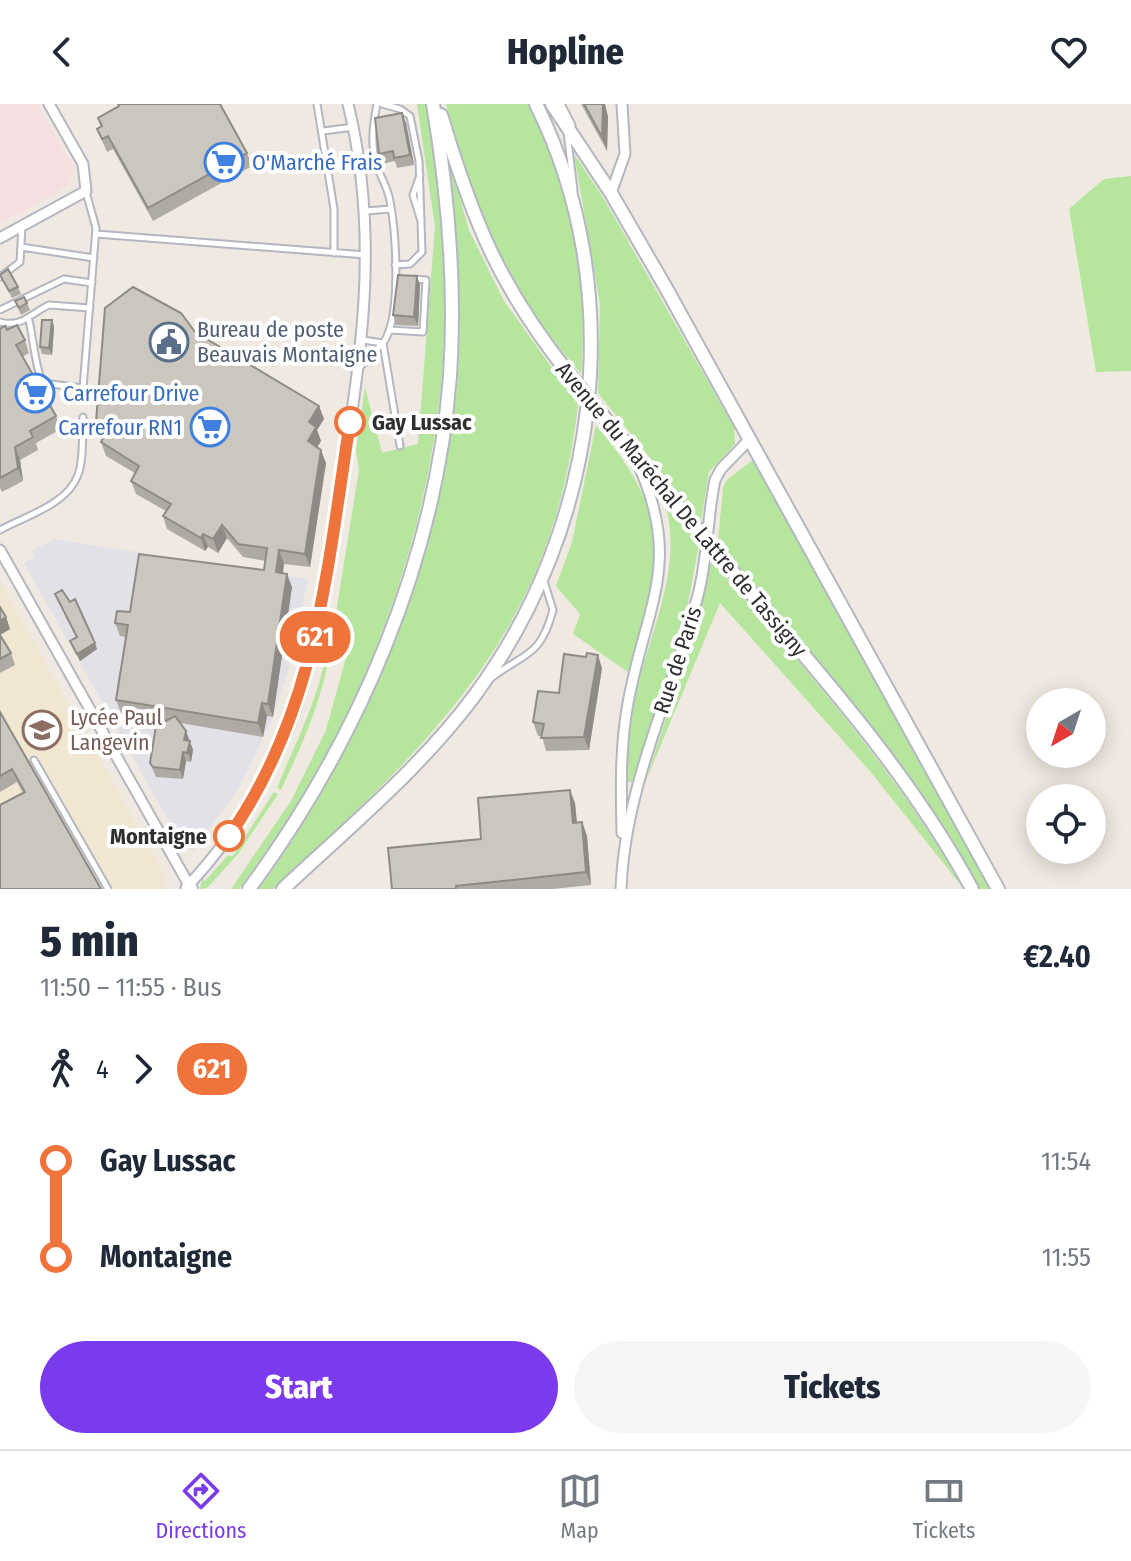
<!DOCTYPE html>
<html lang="en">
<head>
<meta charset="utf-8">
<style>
	body { margin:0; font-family:"Fira Sans Condensed",sans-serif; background:#f6f6f7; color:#1f2937; height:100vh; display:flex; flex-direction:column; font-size:30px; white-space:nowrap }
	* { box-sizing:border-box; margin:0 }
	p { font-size:26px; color:#747a83 }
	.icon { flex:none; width:44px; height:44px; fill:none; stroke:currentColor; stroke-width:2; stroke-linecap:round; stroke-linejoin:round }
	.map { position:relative; height:785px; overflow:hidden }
	.drawer { display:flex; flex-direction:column; background:#fff; flex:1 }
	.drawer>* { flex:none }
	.badge { padding:0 16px; border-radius:26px; font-size:28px; line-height:52px }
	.needle { width:52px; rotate:219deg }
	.controls { position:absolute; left:1026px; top:584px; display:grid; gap:16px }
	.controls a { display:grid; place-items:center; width:80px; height:80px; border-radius:50%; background:#fff; box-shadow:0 4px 20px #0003; font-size:40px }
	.map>.badge { position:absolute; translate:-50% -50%; box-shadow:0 0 0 4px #fff }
	.legs { display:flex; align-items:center; gap:12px; height:88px; padding:0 40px; font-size:26px }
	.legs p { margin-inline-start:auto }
	.headline { display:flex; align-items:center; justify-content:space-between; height:136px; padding:0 40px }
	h1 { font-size:44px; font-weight:800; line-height:60px }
	.button { display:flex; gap:16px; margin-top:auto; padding:16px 40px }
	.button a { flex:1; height:92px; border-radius:48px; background:#7c3aed; color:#fff; font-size:32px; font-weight:800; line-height:92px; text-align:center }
	.button a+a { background:#f6f6f7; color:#1f2937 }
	ul { padding:0 40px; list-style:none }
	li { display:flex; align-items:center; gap:28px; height:96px; font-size:30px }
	li i { display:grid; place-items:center; width:12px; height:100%; margin:0 10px; background:currentColor }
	li i::after { content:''; width:20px; height:20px; margin:-10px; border:6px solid; border-radius:50%; background:#fff }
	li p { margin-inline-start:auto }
	li:first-child i { background:linear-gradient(#0000 50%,currentColor 0) }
	li:last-child i { background:linear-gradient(currentColor 50%,#0000 0) }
	header { display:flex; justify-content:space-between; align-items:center; height:104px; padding:0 40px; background:#fff; font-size:36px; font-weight:800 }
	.tabs { display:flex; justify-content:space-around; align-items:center; height:112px; border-top:2px solid #e0e1e3; background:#fff; font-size:22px; color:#747a83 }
	.tabs a { display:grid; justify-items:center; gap:4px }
	.tabs .on { color:#7c3aed }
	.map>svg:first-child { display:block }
</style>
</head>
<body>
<header><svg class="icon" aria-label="back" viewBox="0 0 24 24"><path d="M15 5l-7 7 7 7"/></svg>Hopline<svg class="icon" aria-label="heart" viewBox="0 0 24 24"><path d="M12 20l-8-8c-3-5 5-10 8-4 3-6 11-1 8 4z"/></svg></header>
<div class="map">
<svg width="1131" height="785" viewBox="0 0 1131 785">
	<rect width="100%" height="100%" fill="#efe9e1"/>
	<path fill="#e3e1e8" d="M54 435 308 475 290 561 271 618 238 685 193 747 182 741 24 459 35 453 32 447Z"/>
	<path fill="#f0e6d1" d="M0 478 166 773 164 785H0Z"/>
	<path fill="#f5dfe0" d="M0 0H37L73 62 67 82 0 120Z"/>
	<path fill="#b6e59e" d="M417 0H426L428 11C441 96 449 185 442 271 426 455 351 639 239 785H231L291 697 326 626 347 550 335 515 359 366 356 346 365 283 382 349 418 340 435 123Z
		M446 0H528C571 86 589 174 581 270 557 241 533 212 514 180 480 126 464 61 446 0Z
		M574 50 604 95 734 323 735 340 709 368 701 417 598 289 600 200Z
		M448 51 469 126 504 197 578 300C553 529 432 637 273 785H259C365 639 439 463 457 282 464 206 456 127 448 51Z
		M1131 72V267L1096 268 1069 105 1104 75Z
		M596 321C677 417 660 455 628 568L573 530 580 510 556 482 572 438Z
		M754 355 978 761 989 785H978C907 658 809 550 718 438L723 383 727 376Z
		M664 396 699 440 686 511 632 678H626C629 646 630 613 638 581 653 520 684 459 664 396Z
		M711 456C802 561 894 664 964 785L869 666 720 499 645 679 700 509Z
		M323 542 330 548C322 597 302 641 281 686L277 684C295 639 317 599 326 551L318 549Z
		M274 688 278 690 238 750 207 784 200 785 202 775 205 777 228 751 232 753Z"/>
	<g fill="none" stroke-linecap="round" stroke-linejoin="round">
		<defs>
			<path id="lane" d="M317 0 334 105V149
				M377 0C373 21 370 40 377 62 381 74 388 84 390 97 396 129 402 214 383 239L400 342
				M382 0 400 5 410 12 419 57 422 148 410 160 395 161
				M561 0 572 21
				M323 27 354 23
				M567 28 574 86
				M365 107 391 105
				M420 114 413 91 420 71
				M96 130 366 151
				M21 143 94 154
				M0 173 20 158 22 121
				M0 206 64 175 92 179
				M29 216C33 233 36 268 43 279L83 284 96 124 86 88
				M0 218C22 224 31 209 49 201L90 204
				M391 226 423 228 426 176 415 175
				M360 263 383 239 363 236
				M0 426C25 412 67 401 78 371 84 355 82 331 83 313
				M490 575C524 548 540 555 553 506L544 477
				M34 656 108 785"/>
			<path id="street" d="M611 89 625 50 622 0
				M0 134 86 87 83 60 49 0
				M0 446 189 781
				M622 729C621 686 620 642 628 599 646 501 683 460 638 360
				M186 784C230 737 266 681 290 621 316 555 324 484 335 414 358 272 383 143 348 0
				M621 785C625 681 672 590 698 491 708 453 707 414 715 376L721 365 749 336"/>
			<path id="secondary" d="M552 0 611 89 666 184 998 785
				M441 11C473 117 499 182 569 270
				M604 313 694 421
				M722 455C811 560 906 663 972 785
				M189 781 191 785
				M249 785C358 637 436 457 450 272 456 182 448 89 433 0
				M283 785C349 723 421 664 475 591 599 423 630 189 536 0"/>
		</defs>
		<use href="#lane" stroke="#b4b7c1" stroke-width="9"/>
		<use href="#street" stroke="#b4b7c1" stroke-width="13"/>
		<use href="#secondary" stroke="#b4b7c1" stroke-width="16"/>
		<use href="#lane" stroke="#fff" stroke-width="5"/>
		<use href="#street" stroke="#fff" stroke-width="9"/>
		<use href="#secondary" stroke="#fff" stroke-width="12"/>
		<defs>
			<path id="secondary-bridge" d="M569 270 604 313
				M694 421 722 455"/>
		</defs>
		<use href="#secondary-bridge" stroke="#b4b7c1" stroke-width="16" stroke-linecap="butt"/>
		<use href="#secondary-bridge" stroke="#fff" stroke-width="12"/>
	</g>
	<path fill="#afaba4" d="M581 0H605L608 13 607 47Z
		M119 3 247 49 252 62 153 117 113 45 107 48 97 25 101 23 98 14Z
		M402 9 406 19 414 61 397 64 395 57 382 60 379 50Z
		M0 171 18 183 21 190 12 194Z
		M417 172 420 181 418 222 396 221 393 211Z
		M15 197 27 199 30 206 21 211Z
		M52 216 54 223 52 251 42 250 40 243Z
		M0 225 7 226 25 236 29 249 22 253 56 312 61 325 36 339 38 346 20 356 23 377 2 388 0 384Z
		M195 228 319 302 324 315 317 326 321 337 317 343 326 359 310 463 284 460 283 469 292 483 273 613 267 612 263 633 180 619 186 627 193 646 191 658 186 657 183 675 156 673 150 659 166 616 121 609 116 596 126 533 120 532 115 519 130 508 264 466 266 457 243 453 227 434 218 449 208 443 205 447 167 425 163 412 166 407 136 390 131 377 135 369 106 352 101 338 104 333 100 331 96 318Z
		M55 490 97 545 80 557 70 537 76 533Z
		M0 503 6 513 10 525 0 531 11 549 15 561 0 569Z
		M602 564 589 646 546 647 542 632H538L533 618 559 589Z
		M0 608 101 785 23 689 17 678 0 688Z
		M575 699 577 719 582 718 587 732 591 781 553 785H392L481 735Z"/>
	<path fill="#8e8b86" d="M603 0H605L608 13 607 47 602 33Z
		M402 9 406 19 414 61 410 51Z
		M417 172 420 181 418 222 414 213Z
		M52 216 54 223 52 251 49 244Z
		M319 302 324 315 317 326 321 337 313 350 308 337 309 318Z
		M15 343 20 356 23 377 18 364Z
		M321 346 326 359 310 463 305 450Z
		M222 421 227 434 218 449 213 435Z
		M203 430 208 443 205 447 201 434Z
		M279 446 284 460 281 481 276 468Z
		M287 470 292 483 273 613 268 600Z
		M6 513 10 525 0 531V517Z
		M95 539 97 545 80 557 77 550Z
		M598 551 602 564 589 646 584 633Z
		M262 599 267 612 263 633 258 619Z
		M186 627 193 646 191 658 184 636Z
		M183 648 186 657 183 675 180 666Z
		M570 686 575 699 578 732 573 719Z
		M582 718 587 732 591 781 586 768Z"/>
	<path fill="#cbc7bf" stroke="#8e8b86" stroke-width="2" d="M118 0H220L247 49 148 104 108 32 102 35 97 25 102 22 98 14 119 2Z
		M584 0H603L602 33Z
		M402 9 410 51 394 54 393 47 379 50 375 14Z
		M8 165 18 183 9 187 0 171Z
		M398 171 417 172 414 213 393 211Z
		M133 183 181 209 195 228 319 302 309 318 316 323 308 337 321 346 305 450 279 446 276 468 287 470 268 600 262 599 258 619 116 596 128 521 115 519 117 507 130 508 139 450 264 466 267 444 238 440 222 421 213 435 203 430 201 434 163 412 171 400 131 377 139 362 101 338 108 326 96 318 105 204Z
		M24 193 27 199 19 204 15 197Z
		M42 216H52L49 244 40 243Z
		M17 221 25 236 16 241 56 312 30 327 33 333 15 343 18 364 0 374V225L5 222 7 226Z
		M62 486 70 498 75 495 95 539 77 550 70 537 77 533 55 490Z
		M0 503 6 513 0 517Z
		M0 531 11 549 0 555Z
		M587 549 598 551 584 633 541 634 544 620 533 618 538 587 559 589 564 550 586 553Z
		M0 608 101 785H0V701L25 688 12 665 0 672Z
		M175 612 186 627 184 636 190 637 187 649 183 648 180 666 153 663 150 659 156 622Z
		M570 686 573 719 582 718 586 768 456 782V785H392L388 744 481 735 478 694Z"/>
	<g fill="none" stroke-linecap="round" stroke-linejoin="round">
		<defs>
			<path id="line-1" d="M229 732C317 606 327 465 350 318"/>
		</defs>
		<use href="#line-1" stroke="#fff" stroke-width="18"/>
		<use href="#line-1" stroke="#ee743b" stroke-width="12"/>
	</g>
	<defs>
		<symbol id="supermarket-ring" viewBox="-11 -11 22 22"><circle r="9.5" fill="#fff" stroke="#3f7fe0" stroke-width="1.5"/><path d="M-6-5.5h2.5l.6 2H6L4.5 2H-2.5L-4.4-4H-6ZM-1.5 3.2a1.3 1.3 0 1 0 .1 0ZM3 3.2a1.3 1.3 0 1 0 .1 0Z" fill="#3f7fe0"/></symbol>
		<symbol id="civic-ring" viewBox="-11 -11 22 22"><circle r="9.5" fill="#fff" stroke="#5c6f8a" stroke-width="1.5"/><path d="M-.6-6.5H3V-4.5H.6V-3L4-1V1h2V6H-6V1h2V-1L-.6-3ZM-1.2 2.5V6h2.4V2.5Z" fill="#5c6f8a"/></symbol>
		<symbol id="school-ring" viewBox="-11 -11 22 22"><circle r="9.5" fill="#fff" stroke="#8d6e63" stroke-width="1.5"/><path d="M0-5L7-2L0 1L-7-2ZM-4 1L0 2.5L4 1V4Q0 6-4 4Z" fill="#8d6e63"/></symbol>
	</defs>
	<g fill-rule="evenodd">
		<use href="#supermarket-ring" x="202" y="36" width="44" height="44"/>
		<use href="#civic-ring" x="147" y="216" width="44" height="44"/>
		<use href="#supermarket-ring" x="13" y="267" width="44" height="44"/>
		<use href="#supermarket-ring" x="188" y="301" width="44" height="44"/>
		<use href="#school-ring" x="20" y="604" width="44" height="44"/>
	</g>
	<g fill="#fff" stroke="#ee743b" stroke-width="4">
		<circle cx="350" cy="318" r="14"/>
		<circle cx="229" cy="732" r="14"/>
	</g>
	<g text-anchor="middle" stroke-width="8" stroke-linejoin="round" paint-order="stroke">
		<g font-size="22" fill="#366cbe" stroke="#fff" text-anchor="start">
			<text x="252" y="66">O'Marché Frais</text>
			<text x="63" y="297">Carrefour Drive</text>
			<text x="182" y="331" text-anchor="end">Carrefour RN1</text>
		</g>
		<g font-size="22" fill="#4e5e75" stroke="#fff" text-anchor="start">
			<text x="197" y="233">Bureau de poste<tspan x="197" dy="25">Beauvais Montaigne</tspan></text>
		</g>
		<g font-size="22" font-weight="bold" fill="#2e2e2e" stroke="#fff" text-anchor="start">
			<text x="372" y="326">Gay Lussac</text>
			<text x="207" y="740" text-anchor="end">Montaigne</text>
		</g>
		<g font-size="22" fill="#2e2e2e" stroke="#fff">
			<text transform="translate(682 405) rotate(50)" y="8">Avenue du Maréchal De Lattre de Tassigny</text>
			<text transform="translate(677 556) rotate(-72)" y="8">Rue de Paris</text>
		</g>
		<g font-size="22" fill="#785e54" stroke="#fff" text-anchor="start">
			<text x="70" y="621">Lycée Paul<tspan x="70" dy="25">Langevin</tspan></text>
		</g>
	</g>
</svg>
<div class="controls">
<a><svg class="needle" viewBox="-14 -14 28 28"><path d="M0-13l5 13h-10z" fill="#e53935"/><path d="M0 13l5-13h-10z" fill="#747a83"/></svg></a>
<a><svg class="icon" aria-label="locate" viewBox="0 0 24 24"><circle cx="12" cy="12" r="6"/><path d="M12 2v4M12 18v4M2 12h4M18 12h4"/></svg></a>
</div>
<b class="badge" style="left:315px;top:533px;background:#ee743b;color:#fff">621</b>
</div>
<section class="drawer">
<div class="headline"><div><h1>5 min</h1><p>11:50 – 11:55 · Bus</p></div><b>€2.40</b></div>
<div class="legs"><svg class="icon" aria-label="walk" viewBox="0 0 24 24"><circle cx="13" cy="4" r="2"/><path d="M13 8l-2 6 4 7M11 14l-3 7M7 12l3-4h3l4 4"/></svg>4<svg class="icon" aria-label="forward" viewBox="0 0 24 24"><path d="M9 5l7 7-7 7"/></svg><b class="badge" style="background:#ee743b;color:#fff">621</b></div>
<ul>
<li><i style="color:#ee743b"></i><b>Gay Lussac</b><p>11:54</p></li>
<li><i style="color:#ee743b"></i><b>Montaigne</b><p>11:55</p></li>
</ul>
<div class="button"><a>Start</a><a>Tickets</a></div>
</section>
<nav class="tabs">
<a class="on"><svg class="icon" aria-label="directions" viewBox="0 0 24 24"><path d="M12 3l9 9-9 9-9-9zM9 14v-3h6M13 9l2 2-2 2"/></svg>Directions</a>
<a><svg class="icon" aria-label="map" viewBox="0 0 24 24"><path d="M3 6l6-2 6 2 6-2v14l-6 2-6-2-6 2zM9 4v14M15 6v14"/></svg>Map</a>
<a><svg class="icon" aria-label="tickets" viewBox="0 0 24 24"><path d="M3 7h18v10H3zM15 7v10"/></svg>Tickets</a>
</nav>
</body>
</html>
